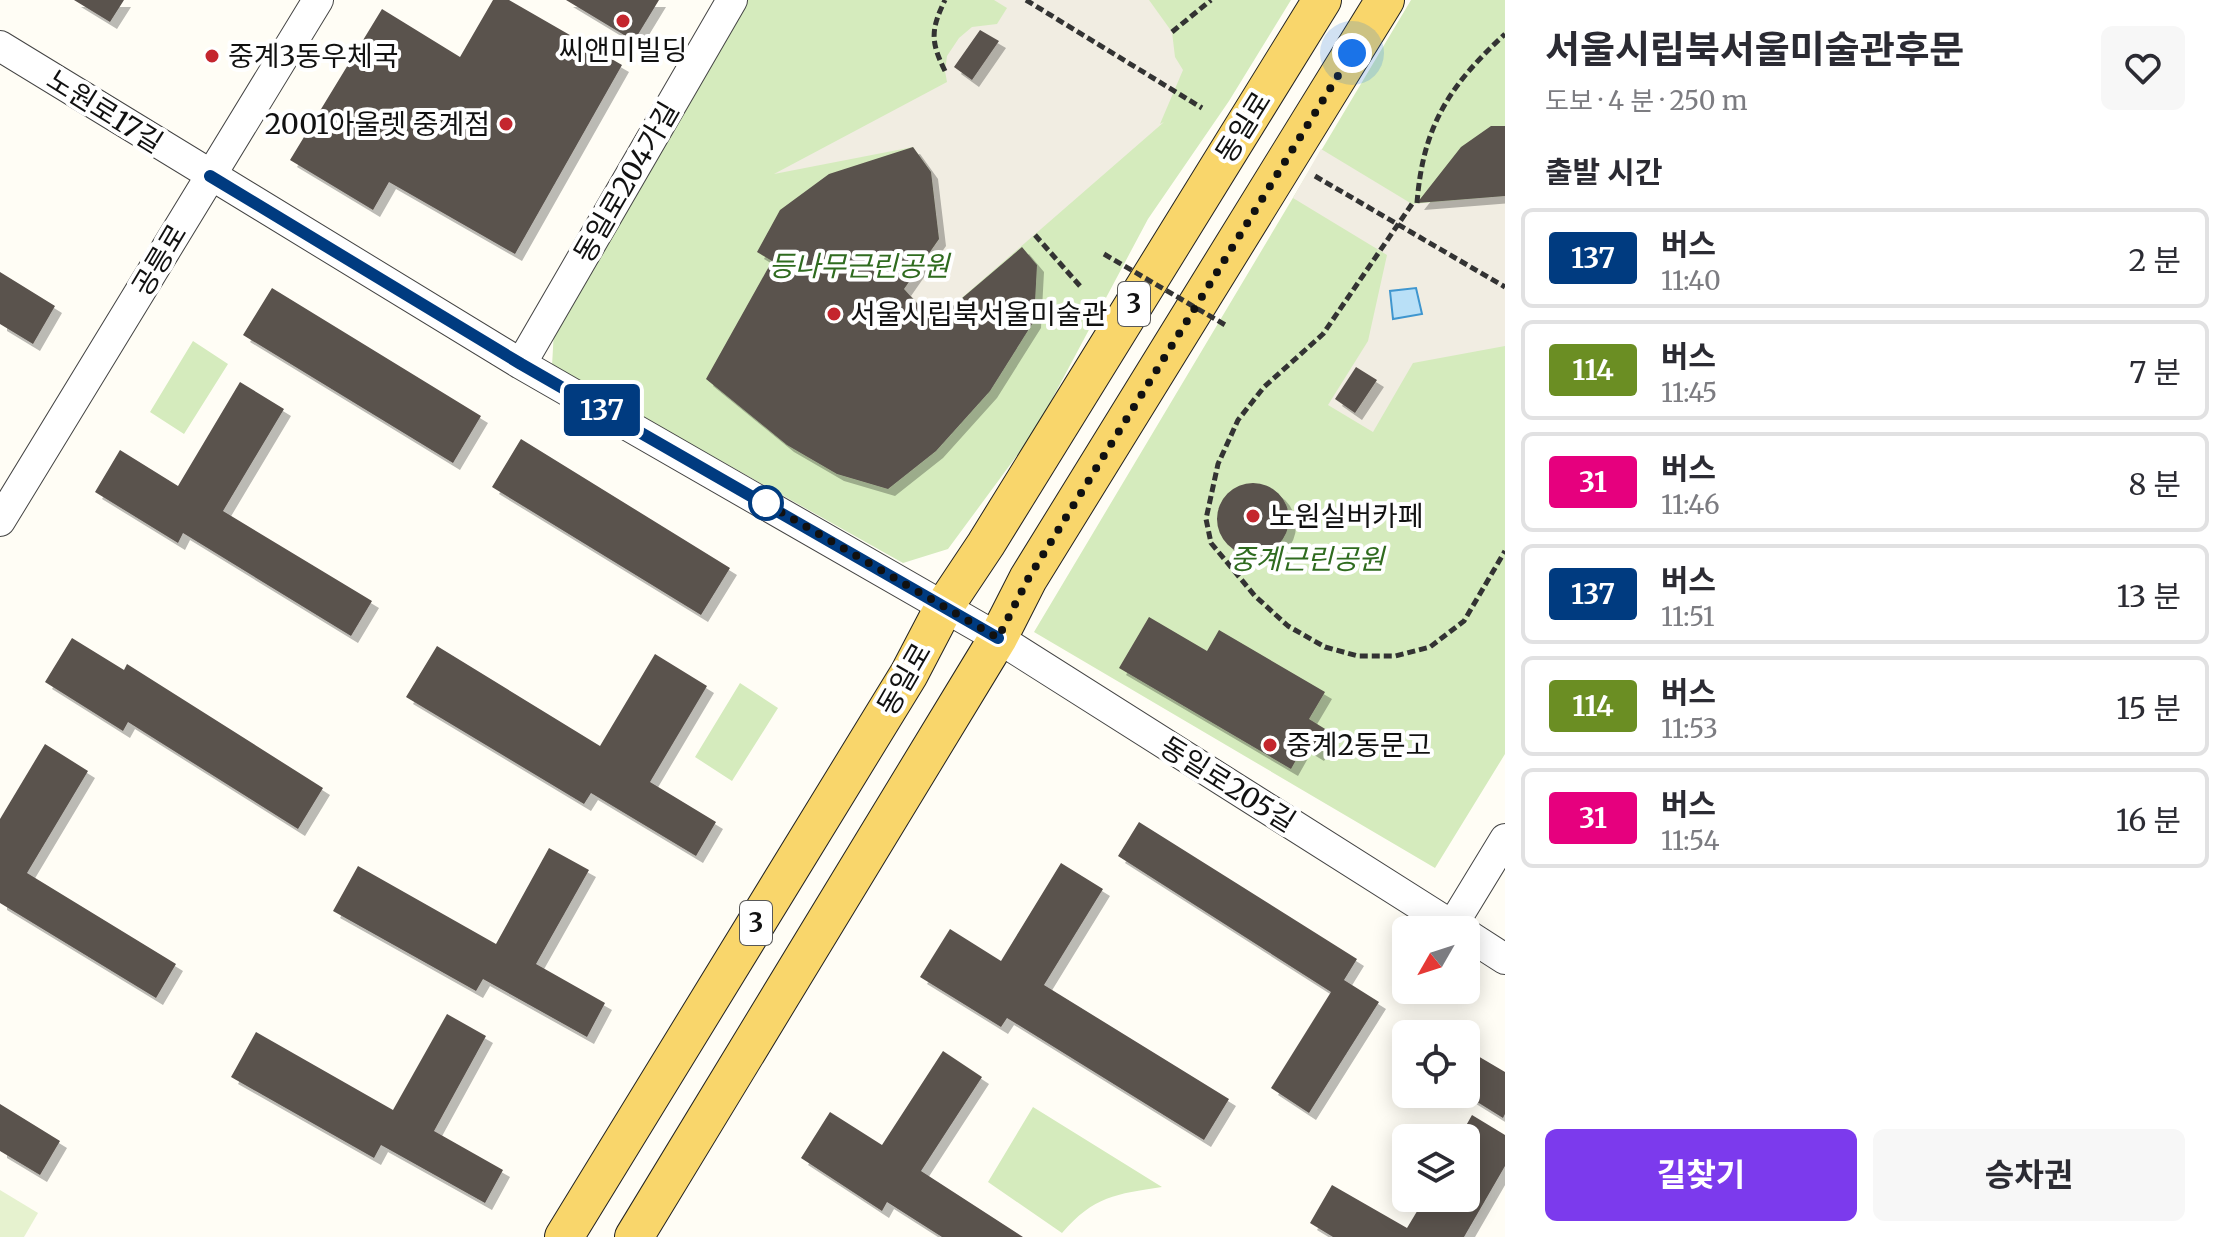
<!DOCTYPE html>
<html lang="ko">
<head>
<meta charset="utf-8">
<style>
	body { margin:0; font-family:Merriweather,"Noto Sans KR",serif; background:#f7f7f7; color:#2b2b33; height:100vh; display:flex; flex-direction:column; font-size:30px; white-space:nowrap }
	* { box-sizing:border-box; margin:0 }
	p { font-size:26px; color:#7c7c81 }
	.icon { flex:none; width:44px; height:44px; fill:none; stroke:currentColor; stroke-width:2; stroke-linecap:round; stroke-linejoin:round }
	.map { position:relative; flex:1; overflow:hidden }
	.sheet { display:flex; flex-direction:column; background:#fff; width:720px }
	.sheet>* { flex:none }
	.badge { padding:0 16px; border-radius:6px; font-size:28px; line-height:52px }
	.needle { width:52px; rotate:231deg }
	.tools { position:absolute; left:1392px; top:916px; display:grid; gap:16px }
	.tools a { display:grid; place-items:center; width:88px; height:88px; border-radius:12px; background:#fff; box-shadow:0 4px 20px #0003; font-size:40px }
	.you { position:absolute; width:40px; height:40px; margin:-20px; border:6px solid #fff; border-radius:50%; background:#1a73e8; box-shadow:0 0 0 12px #1a73e833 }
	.map>.badge { position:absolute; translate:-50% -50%; box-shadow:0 0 0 4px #fff }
	h2 { padding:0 40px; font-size:30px; line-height:72px }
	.round { display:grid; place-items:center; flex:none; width:84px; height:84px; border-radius:12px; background:#f7f7f7 }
	.summary { display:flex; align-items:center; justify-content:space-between; height:136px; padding:0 40px }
	h1 { font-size:38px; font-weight:700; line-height:60px }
	.button { display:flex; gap:16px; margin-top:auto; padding:16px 40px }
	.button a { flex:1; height:92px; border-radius:12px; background:#7c3aed; color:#fff; font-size:32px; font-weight:700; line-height:92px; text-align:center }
	.button a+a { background:#f7f7f7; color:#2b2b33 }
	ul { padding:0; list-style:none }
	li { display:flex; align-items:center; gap:24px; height:100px; margin:0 16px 12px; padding:0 24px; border:4px solid #e1e1e2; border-radius:12px }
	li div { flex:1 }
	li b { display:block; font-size:30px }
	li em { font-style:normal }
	li .badge { min-width:88px; font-weight:700; text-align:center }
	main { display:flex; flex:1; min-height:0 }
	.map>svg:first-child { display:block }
</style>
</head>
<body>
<main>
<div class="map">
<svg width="1505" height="1237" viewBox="0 0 1505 1237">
	<defs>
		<filter id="shadow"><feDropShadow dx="7" dy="7" stdDeviation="0" flood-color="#0004"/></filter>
	</defs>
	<rect width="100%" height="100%" fill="#fffdf5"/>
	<path fill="#d5ebbd" d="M745 0H1291L1229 101 1148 219 1035 431 948 549 903 563 552 366 554 330Z
		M1411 0H1505V754L1435 868 1034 632Z
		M193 341 228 364 184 434 150 412Z
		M740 683 778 708 732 781 695 757Z
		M1033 1107 1162 1187C1116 1194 1094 1196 1062 1233L988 1182Z"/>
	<path fill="#e6f2cf" d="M0 1190 38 1213 24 1237H0Z"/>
	<path fill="#f1ede2" d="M994 0H1149L1172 32 1175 57 1183 70 1160 124 1164 122 934 322 904 289 939 239 931 172 913 147 774 174 947 82 945 71 947 56 959 38 972 27 997 24 1007 8Z
		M1321 149 1412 204 1505 196V346L1413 363 1373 432 1328 405 1368 341 1387 255 1293 198Z"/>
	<path fill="#b9e0f7" stroke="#3f96cf" stroke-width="2" d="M1416 288 1422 314 1393 319 1390 291Z"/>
	<path fill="#5a524d" filter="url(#shadow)" d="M74 0H124L110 22Z
		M493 0H509L622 65 515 254 389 182 373 210 290 160 382 9 460 57Z
		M566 0H659L634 41Z
		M980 30 999 41 972 80 954 67Z
		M1491 126H1505V196L1417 203 1461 147Z
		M913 147 931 172 939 239 904 289 934 322 1022 247 1037 265 1034 321 990 391 936 451 888 489 837 474 787 445 706 379 772 261 757 252 780 210 829 174Z
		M0 272 55 306 33 344 0 324Z
		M272 288 481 416 453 463 243 335Z
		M1356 367 1377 380 1355 413 1335 399Z
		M240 382 284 409 223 511 372 601 351 636 183 533 178 543 95 492 120 450 178 486Z
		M521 439 730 568 701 615 492 487Z
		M1217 519a36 36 0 1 1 72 0a36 36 0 1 1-72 0Z
		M1149 617 1207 651 1219 630 1325 692 1309 719 1330 732 1317 754 1304 746 1291 769 1119 668Z
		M72 638 124 670 127 664 323 788 298 829 128 722 123 731 45 682Z
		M437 646 600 746 655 654 707 686 650 782 716 822 696 856 591 793 584 804 406 697Z
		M45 744 88 771 27 873 176 964 156 998 0 903V819Z
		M1139 822 1357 959 1344 980 1379 1002 1309 1113 1271 1088 1331 992 1118 856Z
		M549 848 589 870 536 964 605 1003 587 1037 483 979 476 991 333 911 358 866 496 944Z
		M1061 863 1103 889 1044 985 1229 1099 1204 1140 1007 1018 1001 1027 920 977 950 929 1001 961Z
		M447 1014 486 1036 434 1131 503 1170 485 1203 381 1145 374 1158 231 1077 256 1032 393 1110Z
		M1419 1020 1442 1034H1410Z
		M1466 1049 1505 1072V1114L1503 1118 1466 1095Z
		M943 1051 982 1077 921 1171 1023 1237H942L887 1202 882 1211 801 1158 830 1112 882 1145Z
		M0 1104 60 1141 40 1175 0 1151Z
		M1472 1115 1505 1135V1166L1464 1237H1333L1310 1223 1332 1185 1407 1228 1425 1198H1466V1138H1459Z"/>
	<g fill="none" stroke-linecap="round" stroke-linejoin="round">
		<defs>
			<path id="minor" d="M0 46 521 364 998 638 1459 930
				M521 364 732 0
				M0 521 318 0
				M1452 926 1505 839
				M1466 934 1505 959"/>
			<path id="major" d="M564 1237 909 674 944 607 986 544 1322 0
				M634 1237 998 638 1028 579 1385 0"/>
		</defs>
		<use href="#minor" stroke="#444" stroke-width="32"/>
		<use href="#major" stroke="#222" stroke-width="40"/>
		<path stroke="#333" stroke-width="5" stroke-dasharray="8 4" stroke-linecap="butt" d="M1026 0 1202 108
			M1172 32 1211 0
			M945 71C930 41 931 29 945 0
			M1315 176 1505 287
			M1417 203C1423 126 1449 86 1505 34
			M1412 204 1323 334 1264 387 1238 420 1218 464 1206 519 1211 543 1255 596 1288 626 1325 647 1358 656H1395L1430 647 1464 621 1505 551
			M1035 235 1080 286"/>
		<use href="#minor" stroke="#fff" stroke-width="30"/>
		<use href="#major" stroke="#f9d66b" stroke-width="38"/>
		<path stroke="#333" stroke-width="5" stroke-dasharray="8 4" stroke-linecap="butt" d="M1104 254 1227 326"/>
	</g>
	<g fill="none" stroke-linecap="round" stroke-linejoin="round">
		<defs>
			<path id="line" d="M210 176 521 364 998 638"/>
		</defs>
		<use href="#line" stroke="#fff" stroke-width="18"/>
		<use href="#line" stroke="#003b80" stroke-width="12"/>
		<path stroke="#111" stroke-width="8" stroke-dasharray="0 14.4" d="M766 503 755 497 998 638 1028 579 1352 53"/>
	</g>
	<g fill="#c4262e" stroke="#fff" stroke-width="3">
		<circle cx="623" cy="21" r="8"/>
		<circle cx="212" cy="56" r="8"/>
		<circle cx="506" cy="124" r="8"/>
		<circle cx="834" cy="314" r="8"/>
		<circle cx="1253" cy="516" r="8"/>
		<circle cx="1270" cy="745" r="8"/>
	</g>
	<circle fill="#fff" stroke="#003b80" stroke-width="4" cx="766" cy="503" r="16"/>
	<g text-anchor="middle" stroke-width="8" stroke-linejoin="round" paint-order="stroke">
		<g fill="#fff" stroke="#585858" stroke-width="2">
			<rect x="1118" y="282" width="32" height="44" rx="6"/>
			<rect x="740" y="901" width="32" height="44" rx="6"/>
		</g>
		<g font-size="26" font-weight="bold" fill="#111">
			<text x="1134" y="313">3</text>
			<text x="756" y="932">3</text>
		</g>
		<g font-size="28" fill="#111" stroke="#fff" text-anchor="start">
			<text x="623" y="60" text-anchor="middle">씨앤미빌딩</text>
			<text x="228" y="66">중계3동우체국</text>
			<text x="490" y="134" text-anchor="end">2001아울렛 중계점</text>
			<text x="850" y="324">서울시립북서울미술관</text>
			<text x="1269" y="526">노원실버카페</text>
			<text x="1286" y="755">중계2동문고</text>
		</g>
		<g font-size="28" fill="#111" stroke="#fff">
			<text transform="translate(105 111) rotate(32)" y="10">노원로17길</text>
			<text transform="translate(1243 127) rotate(-58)" y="10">동일로</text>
			<text transform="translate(626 182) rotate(-60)" y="10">동일로204가길</text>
			<text transform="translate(159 260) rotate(-59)" y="10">공릉로</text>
			<text transform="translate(904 679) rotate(-60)" y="10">동일로</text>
			<text transform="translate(1228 784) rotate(32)" y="10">동일로205길</text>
		</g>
		<g font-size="28" font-style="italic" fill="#2f6b1f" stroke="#fff">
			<text x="859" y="276">등나무근린공원</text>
			<text x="1307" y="569">중계근린공원</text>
		</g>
	</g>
</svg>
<div class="tools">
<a><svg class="needle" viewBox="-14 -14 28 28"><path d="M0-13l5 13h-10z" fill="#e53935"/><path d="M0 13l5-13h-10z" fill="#7c7c81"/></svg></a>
<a><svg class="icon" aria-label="locate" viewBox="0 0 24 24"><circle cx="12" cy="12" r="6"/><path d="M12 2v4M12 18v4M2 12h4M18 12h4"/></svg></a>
<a><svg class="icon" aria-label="layers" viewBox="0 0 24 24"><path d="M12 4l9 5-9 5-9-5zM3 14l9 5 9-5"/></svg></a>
</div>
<div class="you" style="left:1352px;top:53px"></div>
<b class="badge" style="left:602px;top:410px;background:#003b80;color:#fff">137</b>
</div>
<section class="sheet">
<div class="summary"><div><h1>서울시립북서울미술관후문</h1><p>도보 · 4 분 · 250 m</p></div><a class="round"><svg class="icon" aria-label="heart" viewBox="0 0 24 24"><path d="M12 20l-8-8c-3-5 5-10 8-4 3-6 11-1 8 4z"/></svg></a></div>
<h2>출발 시간</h2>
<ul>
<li><span class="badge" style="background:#003b80;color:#fff">137</span><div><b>버스</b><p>11:40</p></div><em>2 분</em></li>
<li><span class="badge" style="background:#6b8e23;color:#fff">114</span><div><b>버스</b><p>11:45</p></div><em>7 분</em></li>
<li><span class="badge" style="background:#e6007e;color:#fff">31</span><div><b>버스</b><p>11:46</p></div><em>8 분</em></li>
<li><span class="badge" style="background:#003b80;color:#fff">137</span><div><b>버스</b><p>11:51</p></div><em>13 분</em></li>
<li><span class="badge" style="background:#6b8e23;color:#fff">114</span><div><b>버스</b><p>11:53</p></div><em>15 분</em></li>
<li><span class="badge" style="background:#e6007e;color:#fff">31</span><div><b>버스</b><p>11:54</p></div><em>16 분</em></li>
</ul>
<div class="button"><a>길찾기</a><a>승차권</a></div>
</section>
</main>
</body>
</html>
